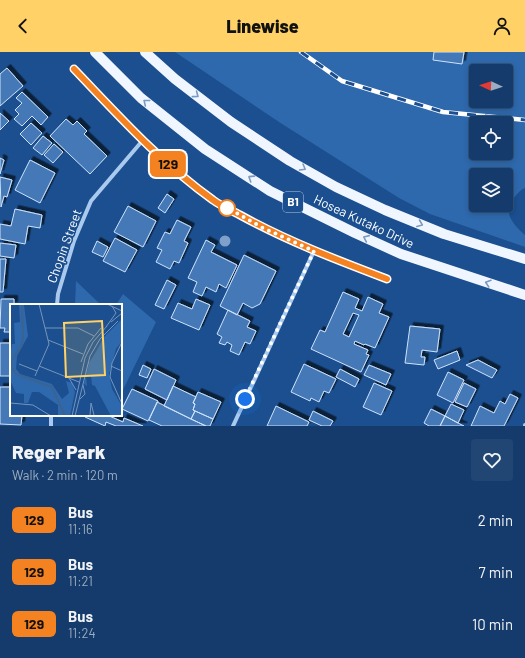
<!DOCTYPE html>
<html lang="en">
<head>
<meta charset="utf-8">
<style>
	body { margin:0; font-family:Barlow,sans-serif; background:#214673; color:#f1f3f6; height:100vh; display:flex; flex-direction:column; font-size:15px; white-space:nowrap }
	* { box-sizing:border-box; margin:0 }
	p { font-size:13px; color:#9dadc1 }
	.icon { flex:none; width:22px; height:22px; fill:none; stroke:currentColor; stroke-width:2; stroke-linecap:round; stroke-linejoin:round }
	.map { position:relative; height:374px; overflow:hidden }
	.details { display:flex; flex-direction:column; background:#143b6b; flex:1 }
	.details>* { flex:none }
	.badge { padding:0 8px; border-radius:6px; font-size:14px; line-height:26px }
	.needle { width:26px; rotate:273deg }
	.controls { position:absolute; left:469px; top:12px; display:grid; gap:8px }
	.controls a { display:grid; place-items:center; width:44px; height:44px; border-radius:4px; background:#143b6b; box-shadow:0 2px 6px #0003,0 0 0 1px #33557e; font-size:20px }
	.you { position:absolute; width:20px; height:20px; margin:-10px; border:3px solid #fff; border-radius:50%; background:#1a73e8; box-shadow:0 0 0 6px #1a73e833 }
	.map>.badge { position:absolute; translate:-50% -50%; box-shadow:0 0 0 2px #fff }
	.round { display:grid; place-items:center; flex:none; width:42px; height:42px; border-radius:4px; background:#214673 }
	.headline { display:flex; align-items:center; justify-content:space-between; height:68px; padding:0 12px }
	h1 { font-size:19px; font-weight:800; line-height:30px }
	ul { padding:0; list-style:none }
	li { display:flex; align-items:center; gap:12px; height:52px; padding:0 12px }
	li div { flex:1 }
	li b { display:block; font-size:15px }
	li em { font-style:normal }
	li .badge { min-width:44px; font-weight:700; text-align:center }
	header { display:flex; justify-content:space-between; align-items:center; height:52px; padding:0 12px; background:#ffd166; color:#111; font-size:18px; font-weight:800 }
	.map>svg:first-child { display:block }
</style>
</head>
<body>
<header><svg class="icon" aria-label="back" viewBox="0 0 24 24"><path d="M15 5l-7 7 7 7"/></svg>Linewise<svg class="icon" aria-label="person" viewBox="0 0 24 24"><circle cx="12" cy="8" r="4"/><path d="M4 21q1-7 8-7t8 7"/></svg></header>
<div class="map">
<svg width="525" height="374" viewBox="0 0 525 374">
	<defs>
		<filter id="shadow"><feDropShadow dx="3.5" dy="-3.5" stdDeviation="0" flood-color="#0009"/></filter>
	</defs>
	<rect width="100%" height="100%" fill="#1b4f8f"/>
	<path fill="#2e69ad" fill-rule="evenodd" d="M175 0H525V136C517 139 508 153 509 162 511 170 519 178 525 183V195L430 162 399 146 279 70ZM476 19H506V49H476ZM476 71H506V101H476ZM476 123H506V153H476Z
		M76 229 101 253H75Z
		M123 242 156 270 121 342V253H116Z"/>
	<path fill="#4478b7" stroke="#cfe3fa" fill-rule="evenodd" filter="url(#shadow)" d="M434 0H464L462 12 433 8Z
		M7 16 23 34 0 54V22Z
		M22 40 48 65 41 73 32 64 22 74 14 67 19 62 15 58 22 51 16 46Z
		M0 61 9 69 0 78Z
		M66 67 73 73 77 69 87 79 84 82 107 104 90 122 50 84Z
		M31 71 42 81 31 93 20 82Z
		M43 84 52 91 42 103 33 96Z
		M54 92 63 100 53 111 44 103Z
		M0 106 4 108 0 122Z
		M30 108 55 121 40 151 15 138Z
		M0 125 12 128 7 145 4 144 1 155Z
		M167 142 174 147 165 161 158 156Z
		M128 154 156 169 143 195 114 180Z
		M15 157 42 163 40 176 28 174 25 192 0 187V172L11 174Z
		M177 168 191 175 184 189 188 191 179 211 174 209 170 217 156 210 162 198 157 196 165 180 170 182Z
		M115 186 137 198 125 220 103 209Z
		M206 188 215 193 211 200 237 213 226 236 219 232 216 240 206 235 202 244 193 240 197 230 188 226Z
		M97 189 108 195 103 205 92 200Z
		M0 191 16 193 14 206 0 204Z
		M244 203 276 219 260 252 252 256 243 251 237 263 220 254Z
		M0 207H6L3 240H0Z
		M167 228 176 233 164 257 155 253Z
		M343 240 359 247 355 256 362 259 368 245 383 252 379 261 389 265 375 296 365 292 364 293 355 289 354 292 368 298 366 302 369 303 361 320 311 297 320 278 325 280ZM353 261 359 263 349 285 343 282Z
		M1 247H14V253H11V280H4L5 276H0Z
		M196 247 210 253 199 278 171 266 178 251 192 257Z
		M228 258 250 269 247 275 256 279 250 292 245 290 239 303 230 299 232 293 227 290 225 293 219 291 222 285 217 282Z
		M410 274 440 277 437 300 422 298 421 305H425L424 313 405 311Z
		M0 291H11V324H0Z
		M457 299 460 308 438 317 434 308Z
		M478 308 497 318 492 326 466 313Z
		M304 312 336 327 329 341 324 339 319 350 311 346 310 349 291 340Z
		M143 313 151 317 147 326 139 323Z
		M369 313 391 322 386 333 364 323Z
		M154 317 176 328 167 348 145 337Z
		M340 317 359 327 355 335 336 325Z
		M448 320 464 328 453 351 437 343Z
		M374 331 392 339 381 363 363 355Z
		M464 331 476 337 467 355 455 350Z
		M173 334 196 345 193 351 195 352 193 358 195 359 191 367 164 354Z
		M0 335H11V363H22L21 373 0 372Z
		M132 337 158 349 148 369 122 357Z
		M198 340 221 350 213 367 193 358 195 352 193 351Z
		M510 342 518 346 504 374H471L480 354 494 361 500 349 505 352Z
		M157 350 191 367 206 374H162L149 368Z
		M451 352 464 358 458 371 445 364Z
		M276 354 309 370 307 374H267Z
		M431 357 445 364 440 374H429L424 371Z
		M195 359 213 367 210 374H206L191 367Z
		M313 359 333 369 330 374H322L309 368Z
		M86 363H107L123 370 124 366 143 374H116L106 370 105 374 85 365Z
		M445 364 458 371 464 374H440Z"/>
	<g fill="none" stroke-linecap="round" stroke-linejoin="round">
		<path stroke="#a9c9ee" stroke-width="3" d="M74 17C118 63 161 111 213 148 222 154 233 159 242 164 288 190 338 208 387 227"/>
		<path stroke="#a9c9ee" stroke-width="4" d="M57 253 58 242 74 189 91 149 143 88
			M51 374V363
			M233 374 314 199
			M525 374V373"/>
		<path stroke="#f0f6ff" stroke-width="10" d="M95 0 141 46 205 97 270 139 355 181 401 202 525 243
			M145 0 175 27 231 70 290 109 336 135 385 158 444 182 525 207"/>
		<defs>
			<path id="rail" d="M301 0 342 29 443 60 525 68"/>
		</defs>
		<use href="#rail" stroke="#fff" stroke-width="4.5"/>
		<use href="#rail" stroke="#1b4f8f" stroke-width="3" stroke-dasharray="9" stroke-linecap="butt"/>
	</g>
	<circle fill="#7ea0ca" cx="225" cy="189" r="5.5"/>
	<defs><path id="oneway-chevron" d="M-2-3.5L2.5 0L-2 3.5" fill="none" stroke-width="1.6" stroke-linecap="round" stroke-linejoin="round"/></defs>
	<g stroke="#7b9ac1">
		<use href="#oneway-chevron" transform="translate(196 43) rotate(37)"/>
		<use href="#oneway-chevron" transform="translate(146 50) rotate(-141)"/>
		<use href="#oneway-chevron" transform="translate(303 116) rotate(30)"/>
		<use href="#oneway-chevron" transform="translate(251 126) rotate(-147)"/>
		<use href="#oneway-chevron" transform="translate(420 172) rotate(22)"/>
		<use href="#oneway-chevron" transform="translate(366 186) rotate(-156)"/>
		<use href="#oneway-chevron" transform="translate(488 231) rotate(-162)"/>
	</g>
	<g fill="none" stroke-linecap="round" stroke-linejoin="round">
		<defs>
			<path id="line" d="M74 17C118 63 161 111 213 148 221 154 231 158 240 163 287 189 337 208 387 227"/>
		</defs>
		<use href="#line" stroke="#fff" stroke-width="9"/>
		<use href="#line" stroke="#f58220" stroke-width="6"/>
		<path stroke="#fff" stroke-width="4" stroke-dasharray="0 7.2" d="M227 156 226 155 263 176 314 199 245 347"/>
	</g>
	<circle fill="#fff" stroke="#f58220" stroke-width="2" cx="227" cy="156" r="8"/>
	<g text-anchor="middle" stroke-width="3" stroke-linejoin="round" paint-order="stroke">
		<rect fill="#1b4f8f" stroke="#bbcadd" stroke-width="1" x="283" y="140" width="20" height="20" rx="3"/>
		<g font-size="12" font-weight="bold" fill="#fff">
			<text x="293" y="154">B1</text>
		</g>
		<g font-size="13" fill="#fff" stroke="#1b4f8f">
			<text transform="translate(364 169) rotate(25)" y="5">Hosea Kutako Drive</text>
			<text transform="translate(64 194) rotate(-70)" y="5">Chopin Street</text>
		</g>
	</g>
	<g transform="translate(10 252)">
		<rect width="112" height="112" fill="#1b4f8f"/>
		<path d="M9 0 14 1 18 32 7 52 6 65 10 70 42 80 52 95 59 89 56 77 62 79 65 88 60 112H48V101L29 88H22L18 99H14V90L6 89 0 76V52L2 40H5L4 19 10 18ZM112 15V37L106 45 99 70 102 85 112 102V112H101L85 82 82 81 81 71 76 72 77 82 74 80 79 59 87 46 94 33Z" fill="#2e69ad"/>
		<path fill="none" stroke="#3c6290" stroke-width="2" d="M12 0 13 35 11 43 1 57 2 64 6 70 42 83 55 112"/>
		<path fill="none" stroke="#7695bc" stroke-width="1" d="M97 0 112 7M101 18 112 9M96 23 106 9 102 2M35 24H68L84 32M38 36 73 50M112 38 102 59 100 73 112 100M71 58 78 40 91 24M9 60 27 67M29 62 69 78M101 62 112 67M25 72 39 40 29 0M59 74 66 86M70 95 75 90 73 81M0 99 23 101 41 112M80 111 81 99 84 111M62 112 75 54 83 38 97 22M65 112 80 52 90 35 108 17"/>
		<path fill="#ffd166" fill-opacity="0.15" stroke="#ffd166" stroke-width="2" d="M92 17 95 71 56 73 54 19Z"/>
		<rect width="112" height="112" fill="none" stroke="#fff" stroke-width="2"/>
	</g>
</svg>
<div class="controls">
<a><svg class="needle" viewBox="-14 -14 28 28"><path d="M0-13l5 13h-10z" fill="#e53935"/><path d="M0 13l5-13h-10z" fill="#9dadc1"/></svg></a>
<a><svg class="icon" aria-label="locate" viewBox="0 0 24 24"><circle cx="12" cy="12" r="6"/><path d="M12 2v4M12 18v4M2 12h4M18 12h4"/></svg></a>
<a><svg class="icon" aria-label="layers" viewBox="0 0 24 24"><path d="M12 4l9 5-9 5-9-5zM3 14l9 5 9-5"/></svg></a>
</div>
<div class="you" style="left:245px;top:347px"></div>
<b class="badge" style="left:168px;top:112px;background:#f58220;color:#111">129</b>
</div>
<section class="details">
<div class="headline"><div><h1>Reger Park</h1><p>Walk · 2 min · 120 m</p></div><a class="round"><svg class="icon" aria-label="heart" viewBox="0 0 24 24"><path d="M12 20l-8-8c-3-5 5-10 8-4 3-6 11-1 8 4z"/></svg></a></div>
<ul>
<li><span class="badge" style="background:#f58220;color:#111">129</span><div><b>Bus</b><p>11:16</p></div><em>2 min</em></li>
<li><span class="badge" style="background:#f58220;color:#111">129</span><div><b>Bus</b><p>11:21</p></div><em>7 min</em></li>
<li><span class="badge" style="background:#f58220;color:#111">129</span><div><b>Bus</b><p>11:24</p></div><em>10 min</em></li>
</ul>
</section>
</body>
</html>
